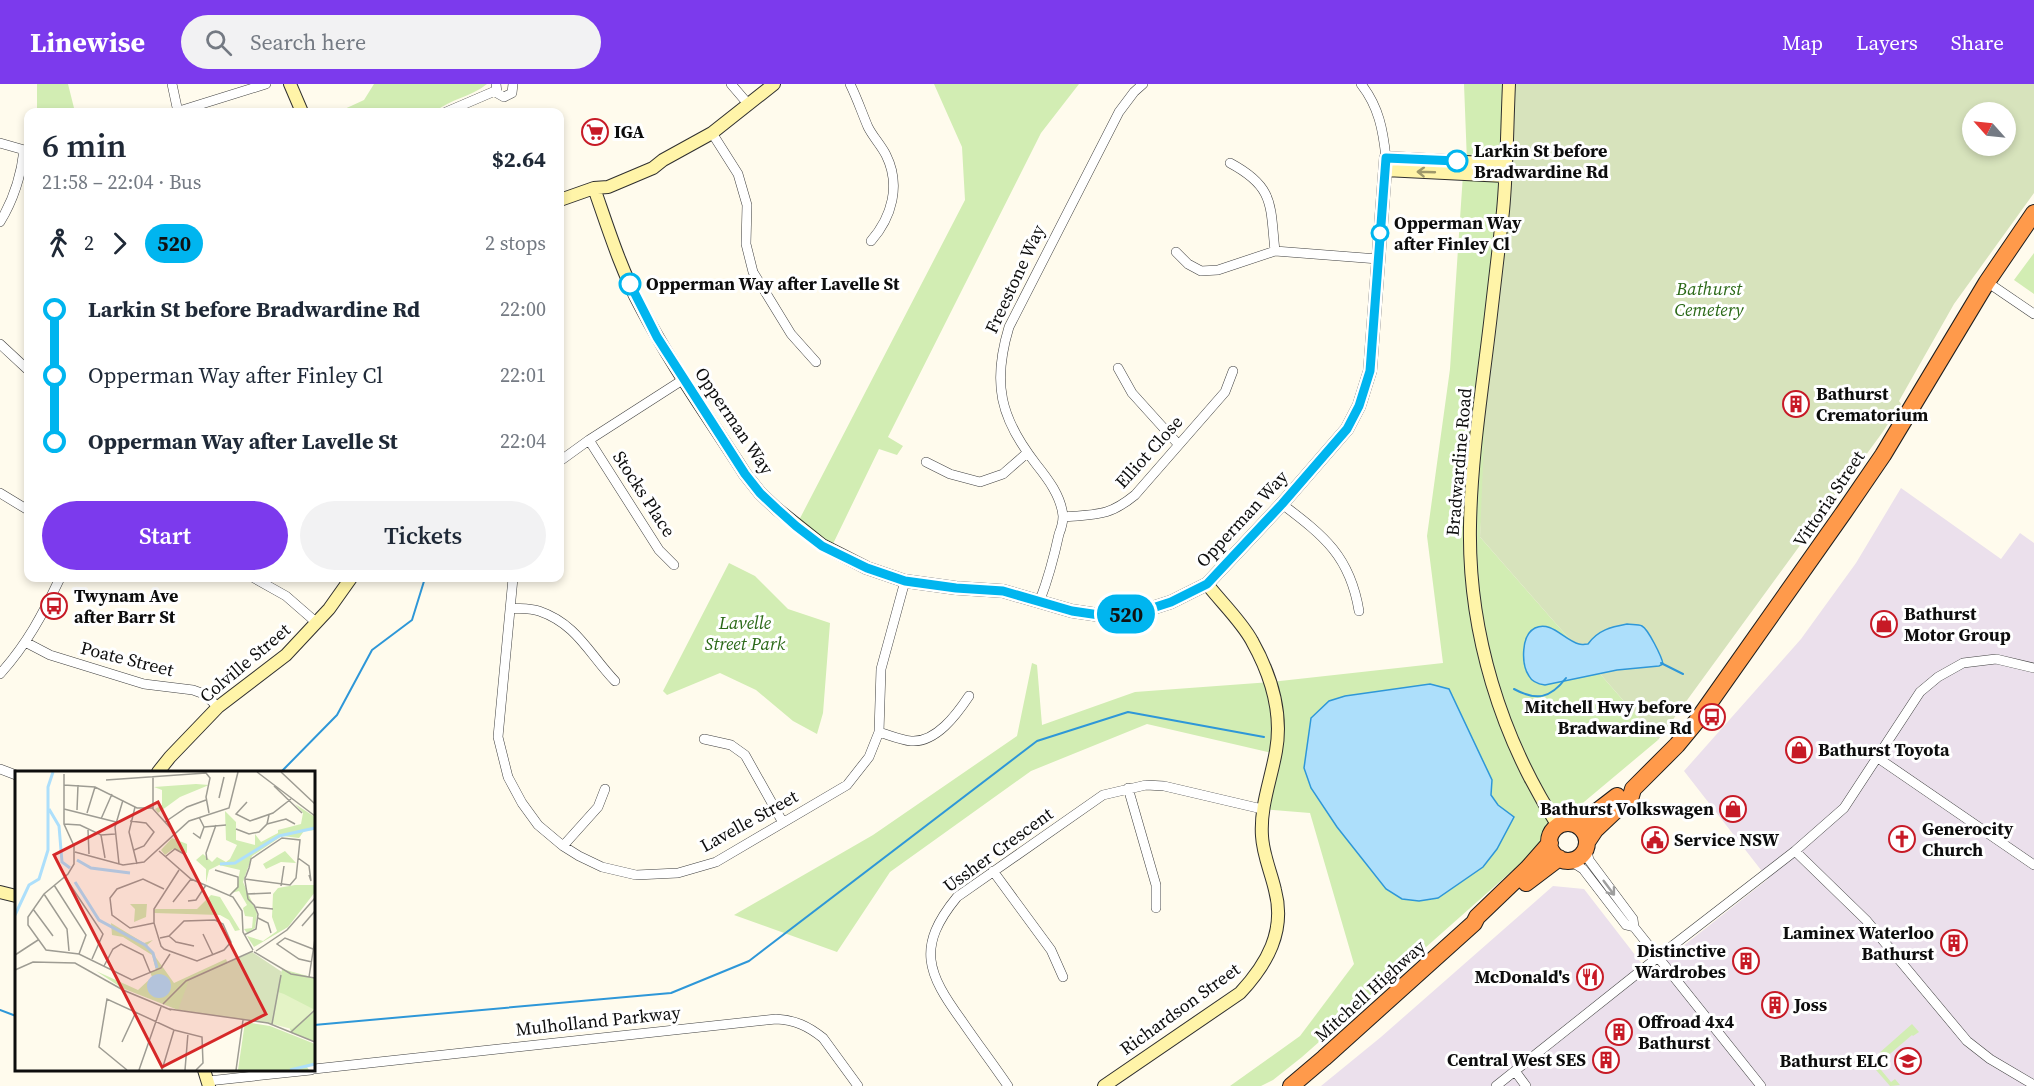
<!DOCTYPE html>
<html lang="en">
<head>
<meta charset="utf-8">
<style>
	body { margin:0; font-family:"Source Serif 4",serif; background:#f2f2f3; color:#1f2937; height:100vh; display:flex; flex-direction:column; font-size:22px; white-space:nowrap }
	* { box-sizing:border-box; margin:0 }
	p { font-size:20px; color:#747a83 }
	.icon { flex:none; width:33px; height:33px; fill:none; stroke:currentColor; stroke-width:2; stroke-linecap:round; stroke-linejoin:round }
	.map { position:relative; flex:1; overflow:hidden }
	.panel { position:absolute; left:24px; top:24px; width:540px; height:474px; display:flex; flex-direction:column; background:#fff; border-radius:12px; box-shadow:0 3px 9px #0003 }
	.panel>* { flex:none }
	.badge { padding:0 12px; border-radius:20px; font-size:21px; line-height:39px }
	.needle { width:39px; rotate:297deg }
	.buttons { position:absolute; left:1962px; top:18px; display:grid; gap:12px }
	.buttons a { display:grid; place-items:center; width:54px; height:54px; border-radius:50%; background:#fff; box-shadow:0 3px 9px #0003; font-size:30px }
	.map>.badge { position:absolute; translate:-50% -50%; box-shadow:0 0 0 3px #fff }
	.legs { display:flex; align-items:center; gap:9px; height:66px; padding:0 18px; font-size:20px }
	.legs p { margin-inline-start:auto }
	.overview { display:flex; align-items:center; justify-content:space-between; height:102px; padding:0 18px }
	h1 { font-size:33px; font-weight:600; line-height:45px }
	.primary-button { display:flex; gap:12px; margin-top:auto; padding:12px 18px }
	.primary-button a { flex:1; height:69px; border-radius:36px; background:#7c3aed; color:#fff; font-size:24px; font-weight:600; line-height:69px; text-align:center }
	.primary-button a+a { background:#f2f2f3; color:#1f2937 }
	ul { padding:0 18px; list-style:none }
	li { display:flex; align-items:center; gap:21px; height:66px; font-size:22px }
	li i { display:grid; place-items:center; width:9px; height:100%; margin:0 8px; background:currentColor }
	li i::after { content:''; width:15px; height:15px; margin:-8px; border:4px solid; border-radius:50%; background:#fff }
	li p { margin-inline-start:auto }
	li:first-child i { background:linear-gradient(#0000 50%,currentColor 0) }
	li:last-child i { background:linear-gradient(currentColor 50%,#0000 0) }
	header { display:flex; align-items:center; gap:36px; box-sizing:border-box; height:84px; padding:0 30px; background:#7c3aed; color:#fff }
	header strong { font-size:28px }
	nav { display:flex; gap:33px; margin-inline-start:auto; font-size:21px }
	.search { width:420px; height:54px; background:#f2f2f3; display:flex; align-items:center; gap:15px; box-sizing:border-box; padding:0 21px; border-radius:33px; color:#747a83; font-size:22px }
	.map>svg:first-child { display:block }
</style>
</head>
<body>
<header>
<strong>Linewise</strong>
<div class="search"><svg class="icon" aria-label="search" viewBox="0 0 24 24"><circle cx="10" cy="10" r="6"/><path d="M15 15l6 6"/></svg>Search here</div>
<nav><a>Map</a><a>Layers</a><a>Share</a></nav>
</header>
<div class="map">
<svg width="2034" height="1002" viewBox="0 0 2034 1002">
	<rect width="100%" height="100%" fill="#fffbed"/>
	<path fill="#ebe0ec" d="M1901 404 2001 475 2020 449 2034 459V1002H1321L1381 953 1553 802 1584 805 1649 889 1768 795 1684 687 1801 555 1856 479Z"/>
	<path fill="#d2edb3" d="M37 0H68L75 28H37Z
		M374 0H487C471 13 450 15 435 28H338L364 16Z
		M934 0H1079L1041 49 888 353 903 362 897 371 879 365 830 466 796 442 965 116 962 63Z
		M1464 0H1509L1506 80 1467 78Z
		M1463 90 1505 92 1480 453 1658 656 1578 723 1539 763 1302 973 1273 996 1261 1002H1230L1300 952 1354 880 1310 729 1262 725 1276 670 1147 640 1031 687 890 788 837 868 734 831 873 751 1017 652 1032 579 1037 581 1042 641 1135 608 1271 598 1443 579 1427 452 1450 285Z
		M2034 169V210L2014 196Z
		M729 479 755 492 788 525 830 539 823 629 817 650 793 637 756 606 720 589 667 611 663 607Z
		M1912 940 1919 948 1913 952 1912 951 1877 981 1891 998 1895 995 1900 1001 1890 1002 1869 978Z"/>
	<path fill="#d7e3bc" fill-rule="evenodd" d="M1509 0H2034V109L1954 220 1899 317 1901 320 1882 349 1658 656 1480 453 1488 259ZM1972 28H2006V62H1972Z"/>
	<path fill="#addffb" stroke="#2e97d8" stroke-width="1.5" d="M1627 540C1631 541 1638 540 1642 542 1648 545 1662 573 1663 580L1659 582 1617 586 1545 601C1538 600 1532 598 1529 592 1521 580 1521 551 1535 544 1551 536 1564 556 1579 560 1582 561 1585 560 1588 560 1598 546 1611 543 1627 540Z
		M1430 600 1449 605 1492 696 1491 711 1498 721 1514 733 1497 765 1483 783 1438 814 1419 817 1402 815 1386 805 1337 743 1311 704 1304 684 1311 634 1329 617 1345 612Z"/>
	<g fill="none" stroke-linecap="round" stroke-linejoin="round">
		<path stroke="#2e97d8" stroke-width="2" d="M1661 579 1683 590
			M1514 605C1536 617 1550 615 1566 594
			M281 688 337 631 372 566 412 536 425 494
			M0 926 16 932
			M314 941 671 909 749 877 1037 657 1128 628 1264 653"/>
		<defs>
			<path id="street" d="M172 0 178 28
				M496 0 497 9 504 13 512 9 513 0
				M731 0 749 21
				M850 0C857 14 862 29 868 43 873 53 881 61 886 71 901 101 892 133 871 157
				M1361 0C1379 23 1383 46 1386 74
				M176 28 266 0
				M446 28 495 7
				M712 49 738 90 747 121 746 160 753 188 791 250 816 278
				M0 59 28 67
				M1230 79C1275 103 1270 121 1275 167
				M0 138C14 115 21 93 24 66
				M1176 168 1188 180 1201 187 1218 186 1275 167 1378 175
				M1987 198 2034 230
				M0 260 28 286
				M1118 284 1132 309 1178 360
				M589 356 659 466 674 481
				M560 377 589 356 684 295
				M926 378 950 390 980 398 1003 390 1027 369
				M0 409 28 426
				M1282 420C1324 452 1350 472 1359 527
				M1063 433C1097 430 1108 433 1135 411L1225 308 1233 287
				M254 494 286 512 317 539
				M513 494 498 653 508 693 522 719 538 741 563 762 579 772 602 783 636 791 678 789 716 778 847 701 869 673 879 648 881 585 905 497
				M1040 516C1048 495 1054 473 1059 450 1061 445 1063 438 1063 432 1061 412 1048 395 1036 380 1000 334 992 299 1009 243L1119 28 1134 8 1143 0
				M510 524C519 525 530 524 539 527 577 540 589 570 615 597
				M27 559 50 571 144 600 193 606 204 610 218 623
				M0 590C27 560 43 530 60 494
				M879 648C889 651 901 656 911 657 936 659 957 630 969 612
				M704 655 731 661 745 671 782 737
				M1878 674 2034 781
				M0 685 16 691
				M1128 704 1156 801V824
				M563 762 598 723 605 705
				M1586 763 1589 776 1633 835 1634 843 1761 1002
				M1795 767 1866 836 1967 957 1990 975 2034 1001
				M1569 776 1583 785 1626 841 1634 843
				M993 787 1051 866 1063 893
				M314 985 776 935C795 936 808 942 823 954L858 1002
				M1515 987 1526 1002
				M208 997 311 986
				M1008 1002C993 980 977 959 962 937 927 889 916 863 957 813L1103 711 1146 701 1164 702 1262 725
				M1496 1002 1658 873 1795 767 1844 724 1920 608 1938 593 1963 579 1996 575 2034 584"/>
			<path id="secondary" d="M290 0 302 28
				M1509 0C1507 42 1507 85 1503 127 1499 164 1494 202 1490 239 1482 307 1471 375 1470 442 1468 548 1501 654 1558 742
				M1385 86 1505 92
				M594 104C608 144 621 186 641 223 671 281 710 335 745 390L760 409 777 425 822 461 867 484 905 497 956 504 1003 507 1072 527 1106 532 1140 528 1171 518 1207 500 1282 420 1347 345 1359 322 1370 287 1386 74 1506 80
				M560 116 594 104 608 103 653 84 663 76 712 49 774 0
				M158 688 170 673 218 623 286 571 329 525 351 494
				M0 808 16 812
				M204 986 209 1002
				M1104 1002 1240 909C1267 880 1286 847 1275 806 1271 788 1263 771 1262 752 1260 722 1271 696 1276 667 1283 628 1271 591 1252 557 1242 538 1221 518 1207 500"/>
			<path id="highway" d="M1549 758a19 19 0 1 1 38 0a19 19 0 1 1-38 0Z
				M1574 740 1591 732 1617 712
				M1587 758 1595 746 1631 712 1633 705 1677 661 1696 638 1844 428 1883 371 1987 198 2034 129
				M1526 799 1559 774
				M1291 1002 1324 974 1474 839 1477 833 1528 784 1550 759"/>
		</defs>
		<use href="#street" stroke="#404040" stroke-width="10"/>
		<use href="#secondary" stroke="#2f2f2f" stroke-width="14"/>
		<use href="#highway" stroke="#1e1e1e" stroke-width="18"/>
		<use href="#street" stroke="#fff" stroke-width="9"/>
		<use href="#secondary" stroke="#fff4a8" stroke-width="12"/>
		<use href="#highway" stroke="#ff9a4b" stroke-width="16"/>
	</g>
	<defs><path id="oneway-shaft" d="M-6 0H5M1.5-3L5.5 0L1.5 3" fill="none" stroke-width="1.6" stroke-linecap="round" stroke-linejoin="round" transform="scale(1.5)"/></defs>
	<use stroke="#9e986a" href="#oneway-shaft" transform="translate(1426 88) rotate(-178)"/>
	<use stroke="#9e9e9e" href="#oneway-shaft" transform="translate(1609 804) rotate(53)"/>
	<g fill="none" stroke-linecap="round" stroke-linejoin="round">
		<defs>
			<path id="line-1" d="M630 200 657 253 745 390 760 409 777 425 796 442 822 462 867 484 905 497 956 504 1003 507 1072 527 1106 532 1140 528 1171 518 1207 500 1282 420 1347 345 1359 322 1370 287 1386 74 1457 77"/>
		</defs>
		<use href="#line-1" stroke="#fff" stroke-width="14"/>
		<use href="#line-1" stroke="#00b5ef" stroke-width="9"/>
	</g>
	<defs>
		<symbol id="supermarket-ring" viewBox="-11 -11 22 22"><circle r="9.5" fill="#fff" stroke="#c71a26" stroke-width="1.5"/><path d="M-6-5.5h2.5l.6 2H6L4.5 2H-2.5L-4.4-4H-6ZM-1.5 3.2a1.3 1.3 0 1 0 .1 0ZM3 3.2a1.3 1.3 0 1 0 .1 0Z" fill="#c71a26"/></symbol>
		<symbol id="building-ring" viewBox="-11 -11 22 22"><circle r="9.5" fill="#fff" stroke="#c71a26" stroke-width="1.5"/><path d="M-4-6H4V6H1V3H-1V6H-4ZM-2.5-4.3h1.7v1.8h-1.7ZM.8-4.3h1.7v1.8H.8ZM-2.5-1h1.7V.8h-1.7ZM.8-1h1.7V.8H.8Z" fill="#c71a26"/></symbol>
		<symbol id="bus-ring" viewBox="-11 -11 22 22"><circle r="9.5" fill="#fff" stroke="#c71a26" stroke-width="1.5"/><path d="M-5-6H5V4H4V6H2V4H-2V6H-4V4H-5ZM-3.5-4V0h7V-4ZM-3.5 1.2v1.5H-2V1.2ZM2 1.2v1.5H3.5V1.2Z" fill="#c71a26"/></symbol>
		<symbol id="shop-ring" viewBox="-11 -11 22 22"><circle r="9.5" fill="#fff" stroke="#c71a26" stroke-width="1.5"/><path d="M-5-2.5h2.3a2.7 3.5 0 0 1 5.4 0H5L5.5 6h-11ZM-1.5-2.5h3a1.5 2.3 0 0 0-3 0Z" fill="#c71a26"/></symbol>
		<symbol id="church-ring" viewBox="-11 -11 22 22"><circle r="9.5" fill="#fff" stroke="#c71a26" stroke-width="1.5"/><path d="M-1.2-6h2.4v3.5h3.3v2.4h-3.3V6h-2.4V-.1h-3.3v-2.4h3.3Z" fill="#c71a26"/></symbol>
		<symbol id="civic-ring" viewBox="-11 -11 22 22"><circle r="9.5" fill="#fff" stroke="#c71a26" stroke-width="1.5"/><path d="M-.6-6.5H3V-4.5H.6V-3L4-1V1h2V6H-6V1h2V-1L-.6-3ZM-1.2 2.5V6h2.4V2.5Z" fill="#c71a26"/></symbol>
		<symbol id="restaurant-ring" viewBox="-11 -11 22 22"><circle r="9.5" fill="#fff" stroke="#c71a26" stroke-width="1.5"/><path d="M-5-6h1v4h1v-4h1v4h1v-4h1v5L-1.5 .5V6h-2V.5L-5-1ZM5-6V6H3V1.5H1.5Q1.5-4 5-6Z" fill="#c71a26"/></symbol>
		<symbol id="school-ring" viewBox="-11 -11 22 22"><circle r="9.5" fill="#fff" stroke="#c71a26" stroke-width="1.5"/><path d="M0-5L7-2L0 1L-7-2ZM-4 1L0 2.5L4 1V4Q0 6-4 4Z" fill="#c71a26"/></symbol>
	</defs>
	<g fill-rule="evenodd">
		<use href="#supermarket-ring" x="580" y="33" width="30" height="30"/>
		<use href="#building-ring" x="1781" y="305" width="30" height="30"/>
		<use href="#bus-ring" x="39" y="507" width="30" height="30"/>
		<use href="#shop-ring" x="1869" y="525" width="30" height="30"/>
		<use href="#bus-ring" x="1697" y="618" width="30" height="30"/>
		<use href="#shop-ring" x="1784" y="651" width="30" height="30"/>
		<use href="#shop-ring" x="1718" y="710" width="30" height="30"/>
		<use href="#church-ring" x="1887" y="740" width="30" height="30"/>
		<use href="#civic-ring" x="1640" y="741" width="30" height="30"/>
		<use href="#building-ring" x="1939" y="844" width="30" height="30"/>
		<use href="#building-ring" x="1731" y="862" width="30" height="30"/>
		<use href="#restaurant-ring" x="1575" y="878" width="30" height="30"/>
		<use href="#building-ring" x="1760" y="906" width="30" height="30"/>
		<use href="#building-ring" x="1604" y="933" width="30" height="30"/>
		<use href="#building-ring" x="1591" y="961" width="30" height="30"/>
		<use href="#school-ring" x="1893" y="962" width="30" height="30"/>
	</g>
	<g fill="#fff" stroke="#00b5ef" stroke-width="3">
		<circle cx="1457" cy="77" r="10"/>
		<circle cx="1380" cy="149" r="8"/>
		<circle cx="630" cy="200" r="10"/>
	</g>
	<g text-anchor="middle" stroke-width="6" stroke-linejoin="round" paint-order="stroke">
		<g font-size="18" font-weight="bold" fill="#0d0d0d" stroke="#fff" text-anchor="start">
			<text x="614" y="54">IGA</text>
			<text x="1816" y="316">Bathurst<tspan x="1816" dy="21">Crematorium</tspan></text>
			<text x="74" y="518">Twynam Ave<tspan x="74" dy="21">after Barr St</tspan></text>
			<text x="1904" y="536">Bathurst<tspan x="1904" dy="21">Motor Group</tspan></text>
			<text x="1692" y="629" text-anchor="end">Mitchell Hwy before<tspan x="1692" dy="21">Bradwardine Rd</tspan></text>
			<text x="1818" y="672">Bathurst Toyota</text>
			<text x="1714" y="731" text-anchor="end">Bathurst Volkswagen</text>
			<text x="1922" y="751">Generocity<tspan x="1922" dy="21">Church</tspan></text>
			<text x="1674" y="762">Service NSW</text>
			<text x="1934" y="855" text-anchor="end">Laminex Waterloo<tspan x="1934" dy="21">Bathurst</tspan></text>
			<text x="1726" y="873" text-anchor="end">Distinctive<tspan x="1726" dy="21">Wardrobes</tspan></text>
			<text x="1570" y="899" text-anchor="end">McDonald's</text>
			<text x="1794" y="927">Joss</text>
			<text x="1638" y="944">Offroad 4x4<tspan x="1638" dy="21">Bathurst</tspan></text>
			<text x="1586" y="982" text-anchor="end">Central West SES</text>
			<text x="1888" y="983" text-anchor="end">Bathurst ELC</text>
		</g>
		<g font-size="18" font-weight="bold" fill="#0d0d0d" stroke="#fff" text-anchor="start">
			<text x="1474" y="73">Larkin St before<tspan x="1474" dy="21">Bradwardine Rd</tspan></text>
			<text x="1394" y="145">Opperman Way<tspan x="1394" dy="21">after Finley Cl</tspan></text>
			<text x="646" y="206">Opperman Way after Lavelle St</text>
		</g>
		<g font-size="18" fill="#0d0d0d" stroke="#fff">
			<text transform="translate(1015 195) rotate(-65)" y="6">Freestone Way</text>
			<text transform="translate(734 337) rotate(56)" y="6">Opperman Way</text>
			<text transform="translate(1149 368) rotate(-48)" y="6">Elliot Close</text>
			<text transform="translate(1459 378) rotate(-85)" y="6">Bradwardine Road</text>
			<text transform="translate(644 410) rotate(57)" y="6">Stocks Place</text>
			<text transform="translate(1829 415) rotate(-56)" y="6">Vittoria Street</text>
			<text transform="translate(1242 435) rotate(-47)" y="6">Opperman Way</text>
			<text transform="translate(127 575) rotate(14)" y="6">Poate Street</text>
			<text transform="translate(245 579) rotate(-40)" y="6">Colville Street</text>
			<text transform="translate(749 737) rotate(-29)" y="6">Lavelle Street</text>
			<text transform="translate(998 766) rotate(-36)" y="6">Ussher Crescent</text>
			<text transform="translate(1370 907) rotate(-42)" y="6">Mitchell Highway</text>
			<text transform="translate(1180 925) rotate(-36)" y="6">Richardson Street</text>
			<text transform="translate(598 937) rotate(-6)" y="6">Mulholland Parkway</text>
		</g>
		<g font-size="18" font-style="italic" fill="#2b6918" stroke="#fff">
			<text x="1709" y="211">Bathurst<tspan x="1709" dy="21">Cemetery</tspan></text>
			<text x="745" y="545">Lavelle<tspan x="745" dy="21">Street Park</tspan></text>
		</g>
	</g>
	<g transform="translate(15 687)">
		<rect width="300" height="300" fill="#fffbed"/>
		<path d="M181 13 194 14 165 26 143 42 140 38 147 34V19L139 16ZM280 33 300 46V59L289 60 284 67 267 65 237 85 228 111 242 142 240 157 232 162 229 158 237 157 238 146 230 145 228 137 232 134 224 120 216 122 222 116 225 99 204 94 194 99 191 112V98L181 89 188 83 197 91 202 86 211 91 215 88 222 74 211 69 210 40 221 51V69L240 74V63L246 71 263 62V59L286 53 288 42ZM157 67 172 73V82L158 78 150 84 146 79ZM270 80 281 92 266 91 251 98 248 93ZM280 114H300V121L273 156 239 176 232 165 248 170 262 160 257 146 258 123 263 117ZM196 124 205 126 225 159 220 160 214 149 205 144 139 142V138H182ZM115 133H132L131 146 119 151 120 138ZM96 152 129 172 138 169 132 174 159 212 211 188 213 193 163 239 107 217 81 200 123 219 137 206 135 201 141 199 137 184 108 166 97 164ZM267 198 300 207V271L276 261 263 221ZM230 251 255 255 300 273V292L292 296 294 299H223Z" fill="#d2edb3"/>
		<path d="M237 181 267 201 257 253 163 239 174 209Z" fill="#d7e3bc"/>
		<path d="M263 221 269 223 300 239 277 258 257 253Z" fill="#e4f3c6"/>
		<path d="M132 215a12 12 0 1 1 24 0a12 12 0 1 1-24 0Z" fill="#addffb"/>
		<path fill="none" stroke="#addffb" stroke-width="3" d="M34 38 44 55 47 91 55 97M62 89 76 97 115 102M205 93 220 92 264 65 300 57M60 111 84 149 130 174 138 182 142 197M0 144 14 114 24 108 33 79V16L38 1M275 299 300 293"/>
		<path fill="none" stroke="#9e9c93" stroke-width="1.5" d="M242 1 300 45M266 1 300 33M49 3V53L59 75V93L53 103 29 123 13 146V154L31 179 64 183 117 209 146 197 155 183M138 5V38L159 61M91 9 191 2 195 7 191 26 194 42M49 14 80 16 122 37H138M259 15 287 42M204 27 209 6M232 31 221 43 235 50 258 42 276 28M120 36 114 61 122 93M49 38 101 51M62 39 63 14M72 42 80 16M86 48 97 23M115 50 131 52 139 61 129 75 119 79M150 51 172 36 191 29M49 53 65 54 86 64 100 63M252 53 271 48 280 53M189 56 211 54M221 58 234 63 244 61 252 53 254 44M73 59 74 83M178 62 185 67 189 56 184 46M86 64 90 87M144 80 176 108 218 126 227 140 228 161 238 179M60 81 108 94 129 91 174 50 214 37 223 1M150 86 160 78 169 83M283 87 294 95 296 110 294 104M192 89 191 82 201 54M104 93 100 56 108 29M200 99 223 106V116L215 124M50 106 88 163 77 188M230 108 275 114 281 107 285 69 267 67 236 88 234 97 231 105 230 107V110L233 128 240 135M39 114 71 164 64 183M266 115 269 95M29 123 52 158 54 180M232 123 256 122M173 130 181 129 191 114M158 131 176 108M240 136 258 138M18 138 38 165M243 147 253 152 256 162M139 152 115 157 97 144 95 127 102 118 128 108 149 118M287 155 300 140M188 163 198 184M229 164 241 158 243 143 239 134M154 165 161 171 179 175M145 167 154 165 169 150 200 149 208 153 216 171 209 179 182 190 149 178 146 175 139 152V138L164 99M241 180 272 159 300 127M239 181 276 203 300 207M0 184 23 169M297 191 284 188 262 173 270 167 298 178M89 195 98 178 106 173 128 184 135 201M0 199 18 191 60 192 108 219 156 239M294 206 300 168M148 233 171 210 238 180M154 238 253 252 300 271M257 253 266 204M276 261 300 239M107 271 121 241M112 299 84 276 92 228 159 259 187 266 188 292 181 299M124 299 146 236M147 299 159 259M170 299 173 262M221 299 228 249"/>
		<path fill="#d62828" fill-opacity="0.15" stroke="#d62828" stroke-width="3" d="M143 31 251 243 147 296 39 84Z"/>
		<rect width="300" height="300" fill="none" stroke="#0d0d0d" stroke-width="3"/>
	</g>
</svg>
<div class="buttons">
<a><svg class="needle" viewBox="-14 -14 28 28"><path d="M0-13l5 13h-10z" fill="#e53935"/><path d="M0 13l5-13h-10z" fill="#747a83"/></svg></a>
</div>
<b class="badge" style="left:1126px;top:530px;background:#00b5ef;color:#111">520</b>
<section class="panel">
<div class="overview"><div><h1>6 min</h1><p>21:58 – 22:04 · Bus</p></div><b>$2.64</b></div>
<div class="legs"><svg class="icon" aria-label="walk" viewBox="0 0 24 24"><circle cx="13" cy="4" r="2"/><path d="M13 8l-2 6 4 7M11 14l-3 7M7 12l3-4h3l4 4"/></svg>2<svg class="icon" aria-label="forward" viewBox="0 0 24 24"><path d="M9 5l7 7-7 7"/></svg><b class="badge" style="background:#00b5ef;color:#111">520</b><p>2 stops</p></div>
<ul>
<li><i style="color:#00b5ef"></i><b>Larkin St before Bradwardine Rd</b><p>22:00</p></li>
<li><i style="color:#00b5ef"></i><span>Opperman Way after Finley Cl</span><p>22:01</p></li>
<li><i style="color:#00b5ef"></i><b>Opperman Way after Lavelle St</b><p>22:04</p></li>
</ul>
<div class="primary-button"><a>Start</a><a>Tickets</a></div>
</section>
</div>
</body>
</html>
